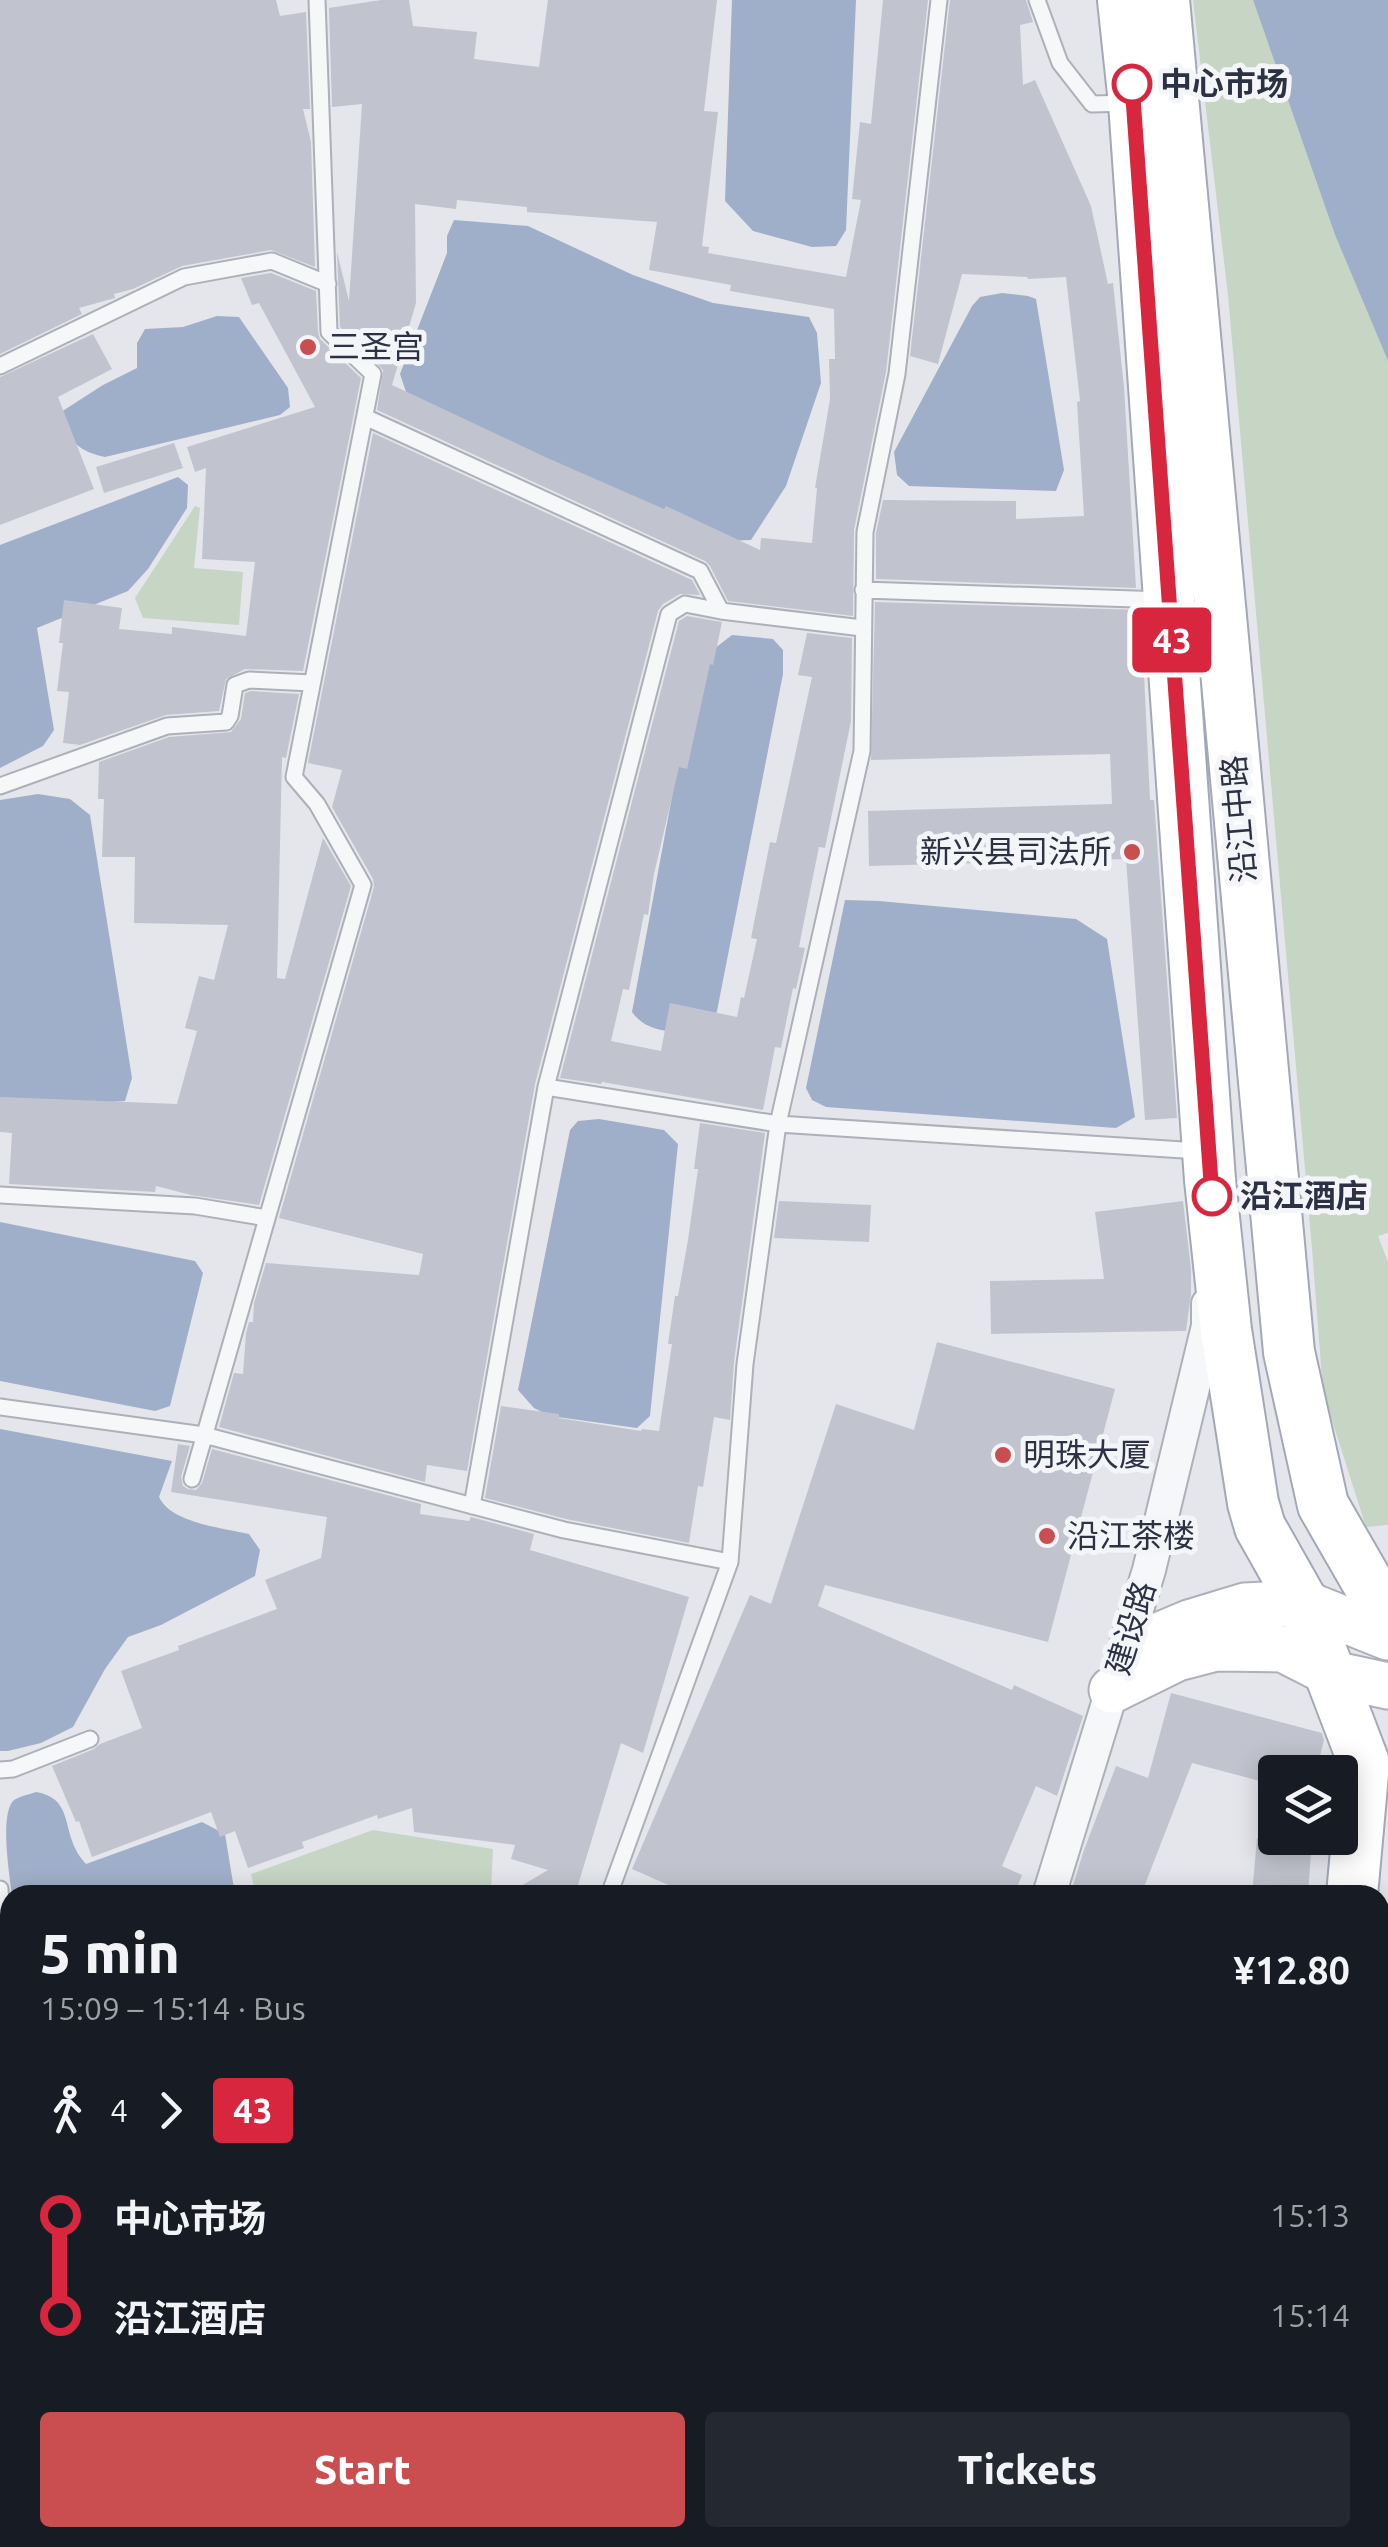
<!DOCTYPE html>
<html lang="en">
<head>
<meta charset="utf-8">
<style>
	body { margin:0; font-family:Ubuntu,"Noto Sans SC",sans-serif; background:#242831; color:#f1f3f6; height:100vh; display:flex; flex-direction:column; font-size:38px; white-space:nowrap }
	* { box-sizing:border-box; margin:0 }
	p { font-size:32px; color:#9ea1a6 }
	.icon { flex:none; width:55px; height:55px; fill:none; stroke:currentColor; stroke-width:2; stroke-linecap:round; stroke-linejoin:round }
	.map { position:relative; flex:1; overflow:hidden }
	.sheet { position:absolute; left:0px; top:1885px; width:1390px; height:662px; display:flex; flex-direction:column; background:#171b24; border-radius:30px 30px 0 0; box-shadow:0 5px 25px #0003 }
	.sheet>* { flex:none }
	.badge { padding:0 20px; border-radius:8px; font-size:35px; line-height:65px }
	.fabs { position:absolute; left:1258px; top:1755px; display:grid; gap:20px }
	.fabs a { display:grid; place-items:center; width:100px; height:100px; border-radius:10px; background:#171b24; box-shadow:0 5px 25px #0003; font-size:50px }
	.map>.badge { position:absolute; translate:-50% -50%; box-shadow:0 0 0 5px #fff }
	.legs { display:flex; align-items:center; gap:15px; height:110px; padding:0 40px; font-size:32px }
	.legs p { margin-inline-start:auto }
	.headline { display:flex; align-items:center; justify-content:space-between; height:170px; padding:0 40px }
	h1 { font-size:55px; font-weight:800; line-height:75px }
	.primary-button { display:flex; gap:20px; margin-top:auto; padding:20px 40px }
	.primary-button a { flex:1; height:115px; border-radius:10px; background:#ca4e50; color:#fff; font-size:40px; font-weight:800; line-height:115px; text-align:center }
	.primary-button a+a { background:#242831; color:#f1f3f6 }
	ul { padding:0 40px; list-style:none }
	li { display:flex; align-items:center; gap:35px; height:100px; font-size:38px }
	li i { display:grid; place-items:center; width:15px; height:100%; margin:0 12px; background:currentColor }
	li i::after { content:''; width:25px; height:25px; margin:-12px; border:8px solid; border-radius:50%; background:#171b24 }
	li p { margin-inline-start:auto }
	li:first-child i { background:linear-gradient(#0000 50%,currentColor 0) }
	li:last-child i { background:linear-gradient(currentColor 50%,#0000 0) }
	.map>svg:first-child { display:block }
</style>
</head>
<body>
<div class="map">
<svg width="1388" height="2547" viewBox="0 0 1388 2547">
	<rect width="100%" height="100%" fill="#e4e6eb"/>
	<path fill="#c7d5c5" d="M1193 0H1253L1335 235 1388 361V1233L1378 1236 1388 1262V1525L1366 1527 1323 1392 1312 1248 1228 295Z
		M195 506 200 508 194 568 243 572 239 625 143 618 135 598Z
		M373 1830 493 1849 491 1891 476 1895H256L251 1874Z
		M1388 2236V2439L1380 2465V2256Z"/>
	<path fill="#a0afc9" d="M732 0H856L846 230 836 246 812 247 753 231 725 201Z
		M1253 0H1388V361L1335 235Z
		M454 220 528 226 633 275 713 303 809 317 817 333 821 383 786 486 751 540 723 541 406 392 400 374 447 253V236Z
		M1002 293 1028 296 1036 299 1064 470 1056 491 909 486 897 475 894 452 972 306 980 297Z
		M217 316 239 317 288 388 290 407 280 415 105 457C74 450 71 441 61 412L103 385 137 368V343L145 329 183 327Z
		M178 477 188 485 187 508 148 569 128 591 37 628 54 730 43 746 0 768V545Z
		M732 635 773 639 783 650V674L717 1011 707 1034C680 1031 649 1036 632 1012L697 662Z
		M38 794 70 799 90 815 132 1078 125 1101 14 1109 0 1102V800Z
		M845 900 879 901 1076 919 1107 939 1135 1117 1116 1128 826 1107 812 1100 806 1088Z
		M599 1119 664 1130 678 1144 650 1416 637 1428 550 1416 534 1408 518 1390 570 1130 578 1121Z
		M0 1222 195 1261 203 1273 170 1406 155 1411 0 1381Z
		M0 1429 172 1461 159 1497C171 1523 223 1528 249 1534L260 1550 255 1576 161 1625 128 1637 105 1669 73 1727 41 1743 8 1751H0Z
		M36 1792C71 1798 63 1825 76 1850 78 1855 82 1859 86 1864L202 1822 225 1834 235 1895H12C9 1872 0 1816 13 1801 19 1796 28 1795 36 1792Z
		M1388 2438V2547H1354L1357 2538H1380V2463Z
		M10 2442V2538H125L120 2547H0V2454Z"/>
	<path fill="#c1c4ce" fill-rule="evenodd" d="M0 0H276L280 16 306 12 310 109H303L311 142 315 267 271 250 182 266 133 289 114 294 115 298 79 308 82 314 0 354Z
		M381 0H409L413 26 477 32 474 59 539 67 548 0H717L704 111 718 112 702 246 709 247 708 253 846 277 861 200 852 199 860 122 871 124 883 0H928L886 372 854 530 853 616 728 601 710 566 705 561 377 410 383 370 340 327 337 252 349 301 362 104 332 107 329 8ZM457 200 527 207V212L657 222 649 270 731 285 730 291 834 309 835 359H829L830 399 815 488H817L812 543 761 538 760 550 666 506 664 509 545 457 392 385 416 303 415 204 456 209Z
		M950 0H1026L1033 22 1020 25 1023 85 1035 80 1091 206 1108 284 1113 283 1124 387 1136 588 876 579V533L883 500 1016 501V519L1084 516 1077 402 1080 401 1066 277 1028 279 1027 277 962 274 938 364 910 356Z
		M271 273 316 291 318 332 320 339 361 378 303 671 245 669 226 679 219 711 166 715 80 745 63 743 69 692 57 691 63 643H59L64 600 122 608 119 629 172 634V627L246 636 255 562 202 559 206 468 195 472 187 447 315 407 259 303 252 305 241 278Z
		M93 334 112 369 58 397 94 489 0 525V377Z
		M373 433 692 580 700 595 680 594 663 604 658 611 535 1084 467 1471 427 1465 425 1482 219 1427 234 1373 243 1374 246 1333 249 1322H253L254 1303 266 1263 419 1275 423 1254 279 1218 374 887 373 879 332 807 342 770 308 763Z
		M174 443 183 468 104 493 96 467Z
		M875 602 1141 610 1150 800H1154L1177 1118 1145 1120 1126 859 869 866 868 811 1112 804 1110 754 871 760Z
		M687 616 722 622 713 665 710 664 687 769 679 767 654 874 648 915 644 914 629 990 623 989 611 1041 661 1051 670 1003 737 1017 741 997 744 998 757 939 751 938 770 842 776 843 812 677 798 675 807 633 852 638 851 721 825 848 819 847 807 906 799 947 805 948 796 989 793 988 781 1048 775 1047 763 1110 602 1082 601 1084 560 1078 679 621Z
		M251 691 299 694 286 758 282 757 277 978 285 979 323 838 351 886 259 1205 191 1195 156 1186 155 1192 9 1184 12 1133 0 1132V1097L177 1104 197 1031 185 1028 199 976 214 980 228 925 134 923 135 857H102L104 799H98L99 762 169 737 231 732 241 719 245 693Z
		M700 1123 765 1133 734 1362 730 1420 714 1417 703 1487 698 1486 689 1543 566 1519 485 1498 501 1406 559 1414V1418L641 1431 642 1429 659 1431 672 1344H668L675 1296H678L688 1240 698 1169H694Z
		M779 1201 871 1205 869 1242 774 1238Z
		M1183 1201 1191 1269V1294L1186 1331 991 1334 990 1281 1104 1279 1095 1212Z
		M937 1342 1115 1389 1048 1642 825 1585 818 1606 1012 1690 1014 1685 1083 1716 1057 1796 1036 1786 1002 1866 1022 1875 1014 1895H691L632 1869 750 1595 771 1604 836 1404 914 1430Z
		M178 1444 190 1446 181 1477 183 1486 188 1489 196 1490 202 1483 212 1449 421 1504 420 1514 469 1521 471 1517 534 1534 530 1550 689 1597 643 1753 621 1743 575 1895H506L548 1870 511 1859 515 1845 414 1832 412 1808 378 1819 377 1815 302 1842 304 1848 248 1868 235 1831 220 1837 211 1812 92 1857 79 1821 76 1822 52 1766 94 1749 100 1744 142 1728 121 1671 179 1650 178 1646 277 1609 265 1580 321 1558 327 1517 171 1492Z
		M1171 1693 1322 1733 1324 1740 1316 1772H1275V1785L1192 1763 1141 1895H1070L1084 1850 1116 1766 1148 1778Z
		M1257 1838H1312L1308 1895H1252Z"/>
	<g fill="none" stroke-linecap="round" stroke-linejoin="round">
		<defs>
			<path id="service" d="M1037 0 1060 63 1092 104 1129 103
				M0 366 184 277 272 261 328 284
				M365 417 700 571 721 611 862 628
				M863 590 1164 600
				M0 786 167 726 226 722 230 716 235 685 249 680 312 683
				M546 1087 778 1124 1199 1151
				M0 1195 195 1206 267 1218
				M0 1407 204 1435 564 1530 730 1562
				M192 1479 363 885 317 804 294 777 373 374 329 332 317 0
				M472 1506 546 1087 669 614 685 604 721 611
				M0 1770 13 1769 90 1739
				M0 1889 6 1983 10 2004
				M609 1895 730 1562 745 1364 778 1124 862 751 865 532 897 374 939 0
				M0 2221 10 2217
				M0 2316 10 2336
				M0 2365 10 2348"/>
			<path id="minor" d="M1049 1895 1149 1570 1208 1326V1304
				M1088 2538 1110 2547
				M346 2547 350 2538
				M766 2547 770 2538"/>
			<path id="secondary" d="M1144 1642 1189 1623 1245 1606 1303 1603 1388 1637
				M1112 1690 1177 1658 1216 1648 1283 1649 1332 1674 1388 1686"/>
			<path id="primary" d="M1123 0 1134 103 1210 1180 1226 1330 1253 1503 1260 1527 1303 1603 1364 1763 1352 1895
				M1164 0 1289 1352 1323 1505 1388 1618
				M1380 2015 1388 1956
				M1194 2547 1198 2538"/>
		</defs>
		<use href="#service" stroke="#adb0b9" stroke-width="19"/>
		<use href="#minor" stroke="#adb0b9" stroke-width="36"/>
		<use href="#secondary" stroke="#adb0b9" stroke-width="49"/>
		<use href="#primary" stroke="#a3a8b7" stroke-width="54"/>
		<path stroke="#c1c4ca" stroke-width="6" stroke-dasharray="8 8" stroke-linecap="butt" d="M1380 2221 1388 2203"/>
		<use href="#service" stroke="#f6f7f9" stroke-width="15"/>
		<use href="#minor" stroke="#f6f7f9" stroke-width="32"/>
		<use href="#secondary" stroke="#fff" stroke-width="45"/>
		<use href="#primary" stroke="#fff" stroke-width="50"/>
	</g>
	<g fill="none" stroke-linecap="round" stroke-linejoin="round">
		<defs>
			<path id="line-1" d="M1132 84 1212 1196"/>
		</defs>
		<use href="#line-1" stroke="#fff" stroke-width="22"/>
		<use href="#line-1" stroke="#d7263d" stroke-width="15"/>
	</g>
	<g fill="#fff" stroke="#d7263d" stroke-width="5">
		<circle cx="1132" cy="84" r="18"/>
		<circle cx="1212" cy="1196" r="18"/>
	</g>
	<g fill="#ca4e50" stroke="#f3f5f8" stroke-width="4">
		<circle cx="308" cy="347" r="10"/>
		<circle cx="1132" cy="852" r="10"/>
		<circle cx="1003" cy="1455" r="10"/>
		<circle cx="1047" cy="1536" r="10"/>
	</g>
	<g text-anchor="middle" stroke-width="10" stroke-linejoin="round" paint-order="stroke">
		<g font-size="32" font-weight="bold" fill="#2c3143" stroke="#f3f5f8" text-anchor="start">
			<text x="1160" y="95">中心市场</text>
			<text x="1240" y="1207">沿江酒店</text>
		</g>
		<g font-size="32" fill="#2c3143" stroke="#f3f5f8" text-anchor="start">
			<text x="328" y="358">三圣宫</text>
			<text x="1112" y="863" text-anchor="end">新兴县司法所</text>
			<text x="1023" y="1466">明珠大厦</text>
			<text x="1067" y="1547">沿江茶楼</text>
		</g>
		<g font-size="32" fill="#2c3143" stroke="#f3f5f8">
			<text transform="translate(1239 819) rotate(-95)" y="11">沿江中路</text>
			<text transform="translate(1131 1628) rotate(-73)" y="11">建设路</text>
		</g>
	</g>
</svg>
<div class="fabs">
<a><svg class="icon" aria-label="layers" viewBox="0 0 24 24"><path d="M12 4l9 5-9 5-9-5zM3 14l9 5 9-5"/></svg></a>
</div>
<b class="badge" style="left:1172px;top:640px;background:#d7263d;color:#fff">43</b>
<section class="sheet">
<div class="headline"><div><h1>5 min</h1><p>15:09 – 15:14 · Bus</p></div><b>¥12.80</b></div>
<div class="legs"><svg class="icon" aria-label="walk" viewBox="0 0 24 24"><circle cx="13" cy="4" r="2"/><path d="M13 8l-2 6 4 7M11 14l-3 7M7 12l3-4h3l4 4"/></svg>4<svg class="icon" aria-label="forward" viewBox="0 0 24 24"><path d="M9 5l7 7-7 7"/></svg><b class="badge" style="background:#d7263d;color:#fff">43</b></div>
<ul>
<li><i style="color:#d7263d"></i><b>中心市场</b><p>15:13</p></li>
<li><i style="color:#d7263d"></i><b>沿江酒店</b><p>15:14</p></li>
</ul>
<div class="primary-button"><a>Start</a><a>Tickets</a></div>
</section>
</div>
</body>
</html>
